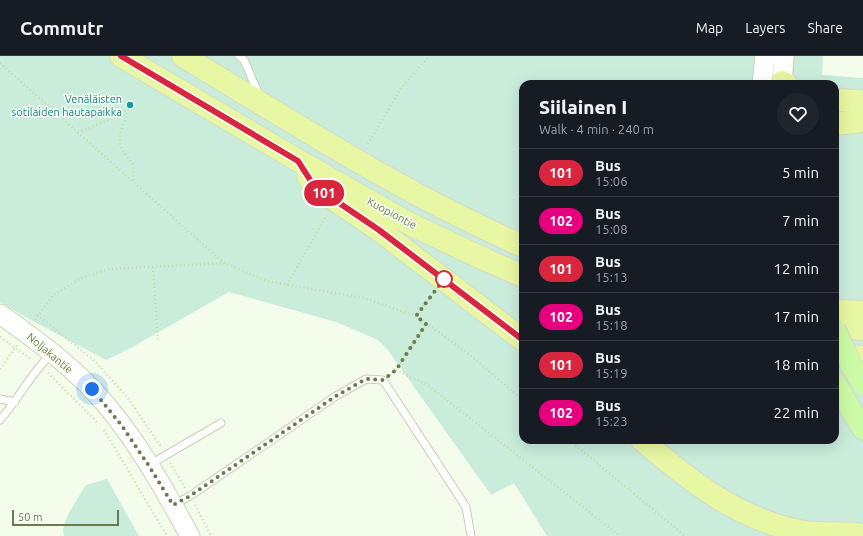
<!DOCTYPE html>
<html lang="en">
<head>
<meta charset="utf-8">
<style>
	body { margin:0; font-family:Ubuntu,sans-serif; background:#20242c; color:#f1f3f6; height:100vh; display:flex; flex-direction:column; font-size:15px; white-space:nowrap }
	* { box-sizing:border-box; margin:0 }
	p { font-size:13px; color:#9ea1a6 }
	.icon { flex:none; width:22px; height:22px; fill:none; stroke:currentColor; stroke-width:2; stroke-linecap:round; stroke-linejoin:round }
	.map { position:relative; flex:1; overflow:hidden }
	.panel { position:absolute; left:519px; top:24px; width:320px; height:364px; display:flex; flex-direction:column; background:#171b24; border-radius:12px; box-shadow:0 4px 16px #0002 }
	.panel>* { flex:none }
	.badge { padding:0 8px; border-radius:13px; font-size:14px; line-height:26px }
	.scale { position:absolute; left:12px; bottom:10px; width:107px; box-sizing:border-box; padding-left:4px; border:2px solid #6d7a4d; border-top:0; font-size:11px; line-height:14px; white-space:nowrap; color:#6d7a4d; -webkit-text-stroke:3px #f9fff3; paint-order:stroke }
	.you { position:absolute; width:20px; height:20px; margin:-10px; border:3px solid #fff; border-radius:50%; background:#1a73e8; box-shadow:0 0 0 6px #1a73e833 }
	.map>.badge { position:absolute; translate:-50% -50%; box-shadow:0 0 0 2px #fff }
	.round { display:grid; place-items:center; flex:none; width:42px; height:42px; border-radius:21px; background:#20242c }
	.headline { display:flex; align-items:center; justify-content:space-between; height:68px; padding:0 20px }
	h1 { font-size:19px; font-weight:800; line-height:30px }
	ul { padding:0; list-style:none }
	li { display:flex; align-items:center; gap:12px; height:48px; padding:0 20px; border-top:1px solid #363941 }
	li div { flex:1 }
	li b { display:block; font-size:15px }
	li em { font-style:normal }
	li .badge { min-width:44px; font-weight:700; text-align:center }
	header { display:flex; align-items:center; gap:24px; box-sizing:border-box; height:56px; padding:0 20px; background:#171b24; border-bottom:1px solid #363941 }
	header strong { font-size:19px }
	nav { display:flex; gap:22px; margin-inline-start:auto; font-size:14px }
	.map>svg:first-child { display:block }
</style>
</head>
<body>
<header>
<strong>Commutr</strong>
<nav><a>Map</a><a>Layers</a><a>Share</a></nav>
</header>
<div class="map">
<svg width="863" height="480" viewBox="0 0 863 480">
	<rect width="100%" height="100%" fill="#f4fdec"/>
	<path fill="#c9ecdb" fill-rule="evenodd" d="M0 0H823L822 19 863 22V480H547L514 427 491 439 387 293 378 284 336 266 229 236 129 293 106 304 27 262 0 246ZM523 28H835V384H523Z
		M107 423 139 480H64C59 467 79 441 86 429Z"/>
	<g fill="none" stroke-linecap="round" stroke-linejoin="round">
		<defs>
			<path id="service" d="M239 0 244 4 259 39
				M0 343 15 346
				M0 364C18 343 31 318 51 298
				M149 409 221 367
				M173 449 190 440 336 340 366 323 383 324 466 451 471 480"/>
			<path id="secondary" d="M762 28 765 0
				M782 28 784 0
				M0 258C32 281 64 304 92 333 132 375 162 429 190 480"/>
			<path id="primary" d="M835 327 863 373"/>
			<path id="motorway" d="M121 0 299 105 410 168 486 204 523 220
				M183 0C294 67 404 138 523 190
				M782 26 786 28
				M835 44 858 45 863 47
				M835 68 863 65
				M308 120 314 130 379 174 523 284
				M835 255 863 256
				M835 270 863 273
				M835 298 863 301
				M642 384C690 425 736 462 799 475 820 480 842 475 863 479"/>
		</defs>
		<use href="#service" stroke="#c4d1b0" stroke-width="9"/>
		<use href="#secondary" stroke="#c8d6b0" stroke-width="21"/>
		<use href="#primary" stroke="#d6dacd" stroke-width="23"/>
		<use href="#motorway" stroke="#d6dacd" stroke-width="24"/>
		<path stroke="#c9d9a5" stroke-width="2.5" stroke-dasharray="1 3" stroke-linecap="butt" d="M0 7 224 207 267 225 364 242 416 260 466 296 523 344
			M78 77 121 58 130 49 120 78V90L133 109 134 127
			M368 88 401 32 430 0
			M153 211 158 286
			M287 229 326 160
			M37 259 95 305 128 342 161 391
			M416 260 431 240
			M35 264 53 239 81 222 109 213 224 207
			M0 281 32 304
			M0 313 17 289
			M396 314 429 330 620 480
			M48 317 98 367
			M390 319 396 314 426 268
			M104 374 167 480
			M569 384 685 480
			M170 407 185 432
			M195 449 211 480"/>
		<use href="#service" stroke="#fff" stroke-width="7"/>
		<use href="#secondary" stroke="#fff" stroke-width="19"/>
		<use href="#primary" stroke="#cbfba5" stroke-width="21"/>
		<use href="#motorway" stroke="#e7f7a3" stroke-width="22"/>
		<defs>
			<path id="primary-bridge" d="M835 273 851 309 863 328"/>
		</defs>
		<use href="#primary-bridge" stroke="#d6dacd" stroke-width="23" stroke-linecap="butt"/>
		<use href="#primary-bridge" stroke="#cbfba5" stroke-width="21"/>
	</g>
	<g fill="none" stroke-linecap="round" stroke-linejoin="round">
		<defs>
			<path id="line" d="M121 0 298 105 314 130 379 174 523 284"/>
		</defs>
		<use href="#line" stroke="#fff" stroke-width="9"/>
		<use href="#line" stroke="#d7263d" stroke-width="6"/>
		<path stroke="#6d7a4d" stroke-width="4" stroke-dasharray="0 7.2" d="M92 333 122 370 149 410 173 449 190 440 336 340 366 323 383 324 396 314 426 268 416 260 444 223"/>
	</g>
	<circle fill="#0f9aa8" stroke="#f9fff3" stroke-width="1.5" cx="130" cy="49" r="4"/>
	<circle fill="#fff" stroke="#d7263d" stroke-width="2" cx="444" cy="223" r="8"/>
	<g text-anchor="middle" stroke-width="3" stroke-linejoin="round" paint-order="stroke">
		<g font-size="11" fill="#0d838f" stroke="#f9fff3" text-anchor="end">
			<text x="122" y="47">Venäläisten<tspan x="122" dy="13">sotilaiden hautapaikka</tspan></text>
		</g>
		<g font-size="11" fill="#6d7a4d" stroke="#f9fff3">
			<text transform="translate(392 157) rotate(28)" y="4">Kuopiontie</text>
			<text transform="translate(50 297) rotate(40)" y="4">Noljakantie</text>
		</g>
	</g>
</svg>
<div class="scale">50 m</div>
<div class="you" style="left:92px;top:333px"></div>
<b class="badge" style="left:324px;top:137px;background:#d7263d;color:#fff">101</b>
<section class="panel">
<div class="headline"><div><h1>Siilainen I</h1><p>Walk · 4 min · 240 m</p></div><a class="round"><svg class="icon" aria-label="heart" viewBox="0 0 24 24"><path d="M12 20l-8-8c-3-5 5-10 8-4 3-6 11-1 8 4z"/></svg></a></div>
<ul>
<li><span class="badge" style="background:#d7263d;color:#fff">101</span><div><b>Bus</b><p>15:06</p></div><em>5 min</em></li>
<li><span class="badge" style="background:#e6007e;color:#fff">102</span><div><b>Bus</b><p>15:08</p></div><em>7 min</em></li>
<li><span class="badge" style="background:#d7263d;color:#fff">101</span><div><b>Bus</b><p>15:13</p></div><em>12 min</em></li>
<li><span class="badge" style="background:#e6007e;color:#fff">102</span><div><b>Bus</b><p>15:18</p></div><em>17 min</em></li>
<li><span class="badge" style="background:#d7263d;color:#fff">101</span><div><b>Bus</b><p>15:19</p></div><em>18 min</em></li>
<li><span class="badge" style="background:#e6007e;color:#fff">102</span><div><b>Bus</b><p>15:23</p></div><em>22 min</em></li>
</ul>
</section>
</div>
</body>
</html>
